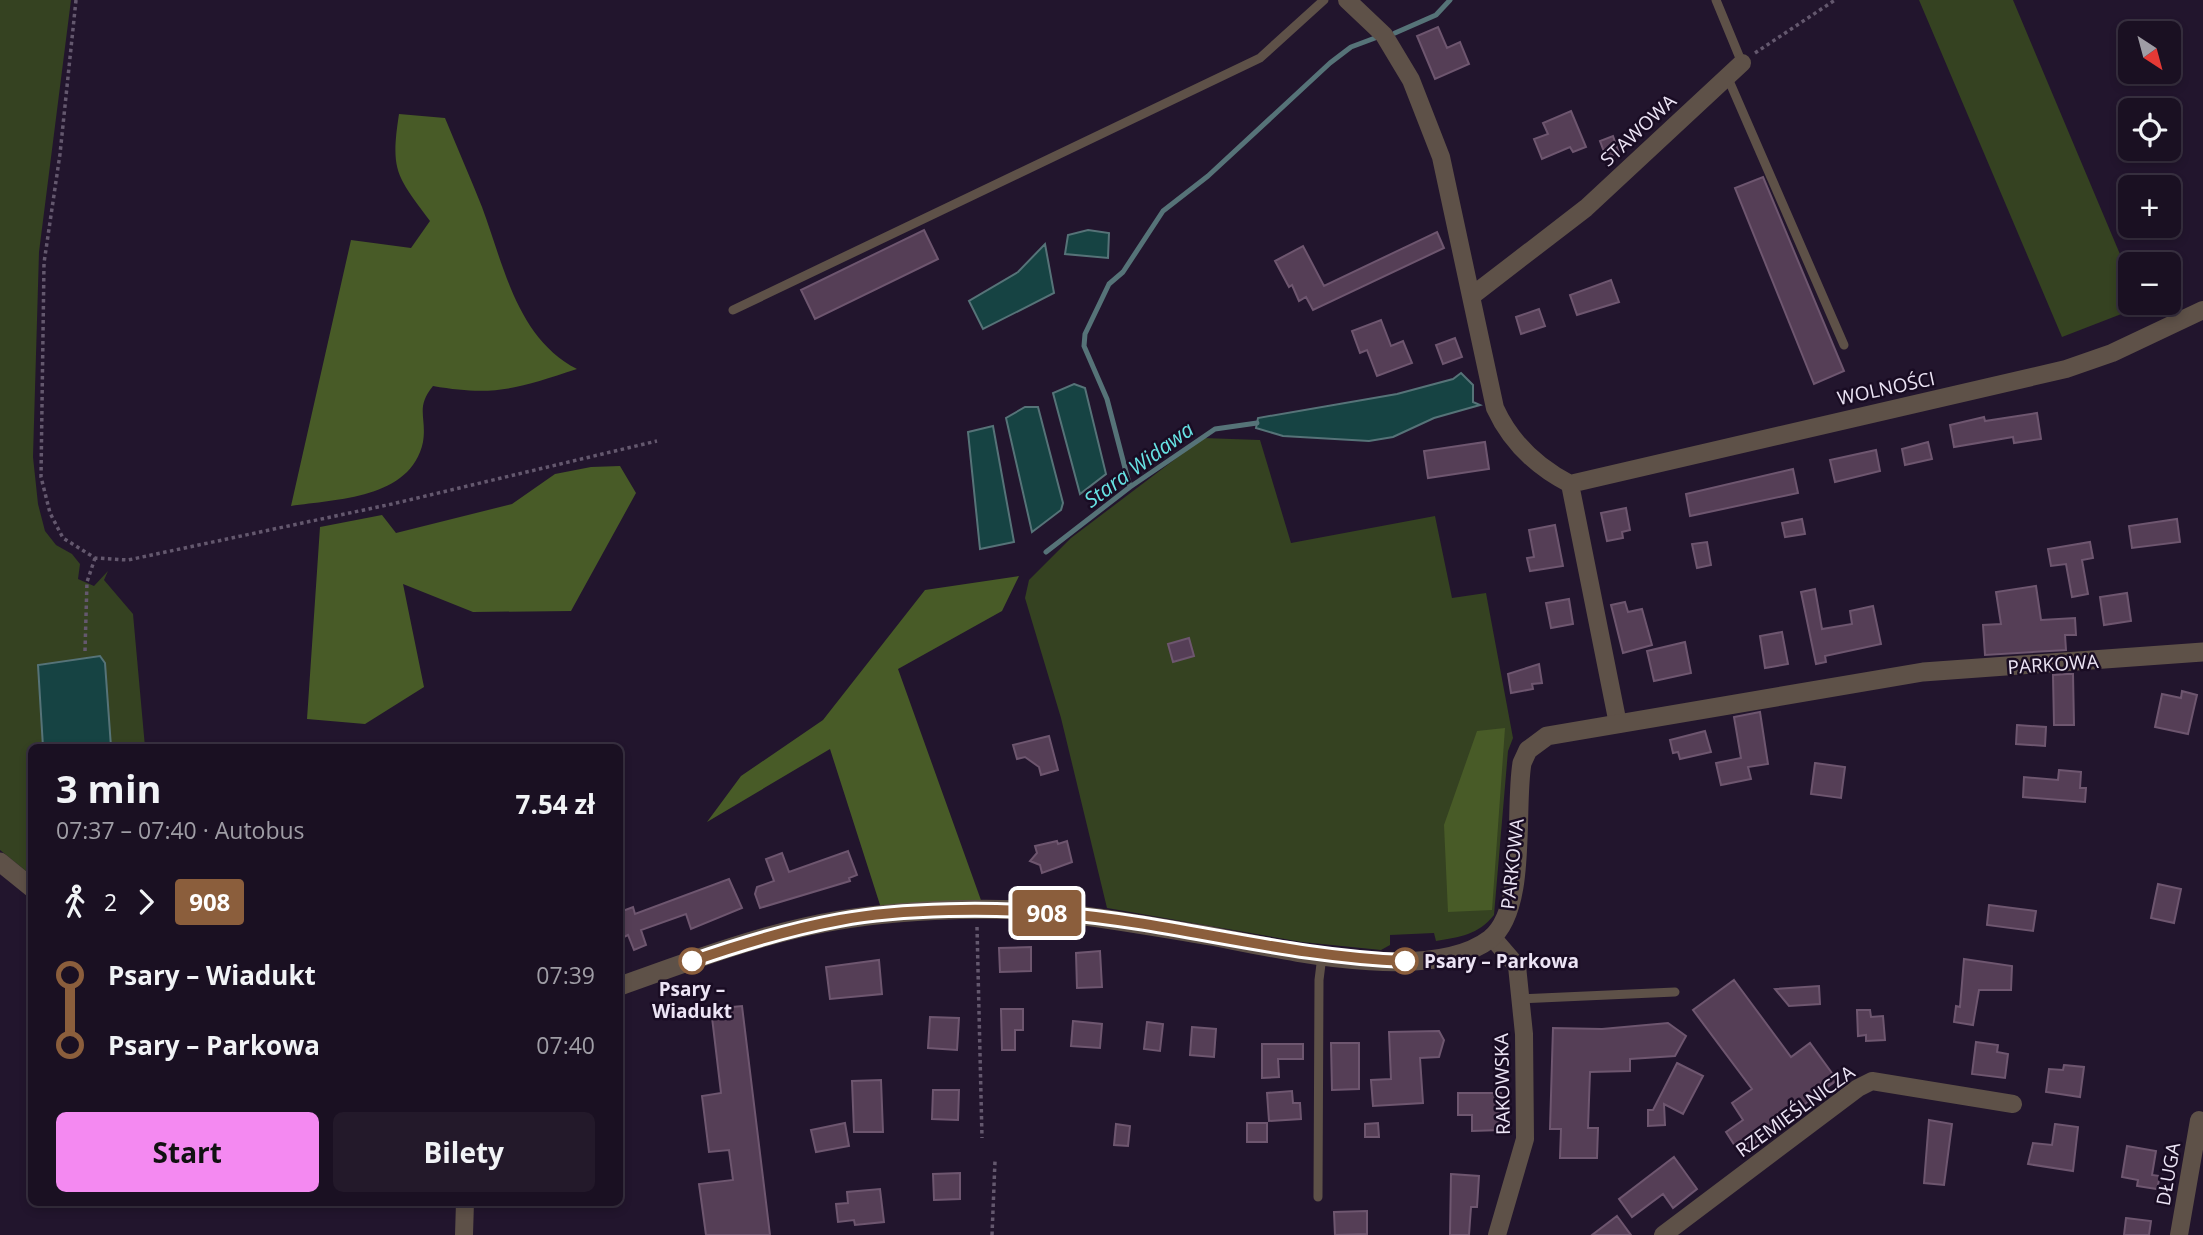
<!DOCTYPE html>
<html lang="pl">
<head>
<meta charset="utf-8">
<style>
	body { margin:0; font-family:"Open Sans",sans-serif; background:#23192a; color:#f1f3f6; height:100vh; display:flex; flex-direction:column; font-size:26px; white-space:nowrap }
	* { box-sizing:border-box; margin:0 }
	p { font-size:23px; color:#9f9da5 }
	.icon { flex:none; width:38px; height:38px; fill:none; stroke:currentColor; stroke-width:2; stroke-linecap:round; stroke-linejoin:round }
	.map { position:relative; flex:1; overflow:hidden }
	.panel { position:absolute; left:28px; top:744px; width:595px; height:462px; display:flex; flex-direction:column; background:#1a1022; border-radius:10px; box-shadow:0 4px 10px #0003,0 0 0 2px #383040 }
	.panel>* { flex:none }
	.badge { padding:0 14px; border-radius:5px; font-size:24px; line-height:46px }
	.needle { width:46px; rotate:144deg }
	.tools { position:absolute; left:2118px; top:21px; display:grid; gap:14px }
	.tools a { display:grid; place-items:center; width:63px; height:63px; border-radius:10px; background:#1a1022; box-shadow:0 4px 10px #0003,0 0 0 2px #383040; font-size:35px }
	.map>.badge { position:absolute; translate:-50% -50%; box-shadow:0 0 0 4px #fff }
	.legs { display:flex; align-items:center; gap:10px; height:77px; padding:0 28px; font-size:23px }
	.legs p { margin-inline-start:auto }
	.head { display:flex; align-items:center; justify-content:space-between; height:119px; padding:0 28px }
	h1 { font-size:38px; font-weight:700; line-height:52px }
	.cta { display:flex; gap:14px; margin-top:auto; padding:14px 28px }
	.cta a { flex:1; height:80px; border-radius:10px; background:#f489f1; color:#111; font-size:28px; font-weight:700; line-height:80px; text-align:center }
	.cta a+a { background:#23192a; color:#f1f3f6 }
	ul { padding:0 28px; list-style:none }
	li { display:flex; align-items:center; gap:24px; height:70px; font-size:26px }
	li i { display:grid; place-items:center; width:10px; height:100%; margin:0 9px; background:currentColor }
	li i::after { content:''; width:18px; height:18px; margin:-9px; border:5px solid; border-radius:50%; background:#1a1022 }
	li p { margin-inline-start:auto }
	li:first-child i { background:linear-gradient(#0000 50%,currentColor 0) }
	li:last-child i { background:linear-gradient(currentColor 50%,#0000 0) }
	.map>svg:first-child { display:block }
</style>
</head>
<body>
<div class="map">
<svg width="2203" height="1235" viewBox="0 0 2203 1235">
	<rect width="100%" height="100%" fill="#22152d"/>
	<path fill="#354221" d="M0 0H71L39 252 33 457 38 504 45 531 56 545 72 554 80 564 78 579 94 586 108 571 104 580 133 614 145 747H32L31 875 0 850Z
		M1919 0H2013L2130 278V303H2140L2142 306 2062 337Z
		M1203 438 1260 440 1291 543 1435 516 1452 598 1486 593 1513 738 1508 751 1494 915C1478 935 1460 937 1436 941L1434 933 1390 935V945L1381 950 1302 942 1107 908 1061 718 1025 598 1029 580 1071 538Z"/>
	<path fill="#485b27" d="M399 114 445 118C457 147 470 177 482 207 504 266 517 338 577 369 519 388 495 397 433 386 415 408 427 417 423 442 411 499 336 499 291 506L351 240 411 248 430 221C397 176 390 172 399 114Z
		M620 466 636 493 571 611 473 612 403 584 424 687 365 724 307 719 320 527 382 515 396 533 512 504 555 474 591 467Z
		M1019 576 1002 611 898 669 982 903 881 908 830 749 707 822 741 776 823 720 925 590Z
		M1505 728 1492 910 1448 912 1444 825 1477 731Z"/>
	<path fill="#164343" stroke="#567378" stroke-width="2" d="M1088 230 1109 233 1108 258 1065 254 1068 235Z
		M1045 244 1054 293 983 329 969 301 1018 272Z
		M1461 373 1473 385V402L1480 405 1434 418 1393 437 1369 441 1283 436 1256 428 1258 418 1397 394 1453 379Z
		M1074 384 1085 388 1106 474 1080 494 1053 393Z
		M1025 407H1038L1063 503 1061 510 1032 532 1006 418Z
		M993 426 1014 542 980 549 968 432Z
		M100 656 105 663 111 747H43L38 665Z"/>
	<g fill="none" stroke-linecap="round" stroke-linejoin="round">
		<path stroke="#567378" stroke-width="5" d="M1395 33 1436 15 1450 0
			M1130 487 1107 399 1084 346 1085 334 1109 284 1123 272 1163 211 1208 176 1330 63 1351 47 1375 38
			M1046 552 1130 487 1215 429 1257 423"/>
	</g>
	<path fill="#553e56" stroke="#6e566f" stroke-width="2" d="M1438 27 1447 48 1460 42 1469 64 1435 79 1417 36Z
		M1571 111 1586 147 1573 152 1570 147 1542 159 1534 139 1548 134 1543 123Z
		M1613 136 1619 153 1606 157 1600 141Z
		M1763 177 1844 371 1814 384 1735 188Z
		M924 230 938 259 815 319 801 290Z
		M1437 232 1444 248 1313 310 1306 297 1299 301 1292 285 1289 287 1275 261 1303 246 1324 286Z
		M1611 280 1619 302 1577 315 1570 295Z
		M1539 309 1545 326 1521 334 1516 317Z
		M1381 320 1391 346 1403 341 1412 363 1377 376 1367 350 1360 353 1352 331Z
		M1455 338 1462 357 1443 364 1436 345Z
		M2037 413 2041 439 2014 443 2013 437 1954 447 1950 425 1984 417 1985 421Z
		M1485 442 1489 469 1428 478 1424 451Z
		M1928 442 1932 459 1905 465 1902 449Z
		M1876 450 1880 471 1835 482 1830 460Z
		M1793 469 1798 493 1690 516 1686 494Z
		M1626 508 1630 530 1622 532 1623 538 1607 541 1601 513Z
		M1802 519 1805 534 1785 537 1782 523Z
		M2177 519 2180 542 2132 548 2129 526Z
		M1555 525 1563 566 1530 571 1527 558 1534 557 1529 530Z
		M1707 542 1711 565 1697 568 1692 544Z
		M2090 542 2093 558 2082 560 2088 594 2072 597 2066 564 2051 566 2048 549Z
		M2036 586 2041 620 2075 618 2076 635H2065L2066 650 1985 655 1983 625 2001 624 1996 592Z
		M1815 589 1822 629 1852 624 1850 611 1873 606 1881 644 1825 656 1826 662 1816 664 1801 592Z
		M2127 593 2131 621 2104 625 2100 597Z
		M1569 599 1573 624 1551 628 1546 603Z
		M1625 602 1628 612 1642 609 1652 645 1623 653 1611 605Z
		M1782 632 1788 664 1765 668 1760 636Z
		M1189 638 1194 656 1173 662 1168 644Z
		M1685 642 1691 673 1654 681 1647 651Z
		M1539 664 1542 683 1532 684 1533 689 1511 693 1508 674Z
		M2067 674H2073L2074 725H2054L2053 675Z
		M2182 691 2197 695 2188 734 2155 727 2162 694 2181 698Z
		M1760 712 1768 764 1748 767 1751 779 1721 785 1716 763 1741 758 1734 717Z
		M2017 725 2046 727 2045 746 2016 744Z
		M1705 731 1711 752 1680 759 1678 752 1673 753 1670 740Z
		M1049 736 1058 770 1041 775 1039 767 1025 757 1017 759 1013 745Z
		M1815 763 1845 767 1841 798 1811 794Z
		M2059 770 2081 772 2080 788H2086L2085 802 2023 797 2024 777 2058 780Z
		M1057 841 1058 844 1067 841 1072 862 1042 873 1040 865 1030 861 1037 853 1035 846Z
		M848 851 857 875 849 878 850 881 760 908 755 894 757 887 774 881 766 859 782 853 789 872Z
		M729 879 742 908 691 929 686 914 641 930 646 945 634 950 628 935 620 939V912L633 907 635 914Z
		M2158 884 2181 889 2174 923 2151 918Z
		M1989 905 2036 911 2033 931 1987 925Z
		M1031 947V971L1000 972 999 948Z
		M1100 951 1102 987 1077 988 1076 953Z
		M1964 959 2012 966 2011 990H1979L1973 1025 1954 1022 1956 1006 1960 1007Z
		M879 960 882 994 830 999 826 967Z
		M1734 980 1791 1057 1810 1043 1837 1080 1778 1124 1755 1137 1758 1142 1746 1150 1743 1145 1737 1149 1726 1132 1743 1120 1732 1103 1752 1089 1693 1010Z
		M1819 986 1820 1004 1789 1006 1775 989Z
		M742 1006 770 1235H706L699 1184 733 1180 729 1150 709 1152 702 1096 721 1093 711 1009Z
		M1001 1009H1023V1030H1015V1050H1002Z
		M1857 1010H1870L1871 1017 1883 1016 1885 1040 1866 1041V1035L1858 1036Z
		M930 1017 959 1018 957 1050 928 1048Z
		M1073 1021 1102 1024 1100 1048 1071 1046Z
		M1147 1022 1163 1024 1160 1051 1144 1049Z
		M1668 1023 1686 1036 1675 1056 1630 1059V1071L1590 1072 1588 1128H1598L1597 1158H1560L1561 1129H1550L1553 1028 1602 1029Z
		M1192 1027 1216 1029 1214 1057 1190 1055Z
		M1439 1031 1444 1040 1439 1057 1420 1058 1423 1103 1373 1106 1371 1080 1391 1079 1389 1032Z
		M1976 1042 1998 1045 1997 1052 2008 1054 2005 1078 1972 1074Z
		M1331 1043H1359V1089L1332 1090Z
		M1262 1044H1303V1059H1278L1279 1077 1262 1078Z
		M1677 1063 1703 1076 1683 1114 1664 1104 1665 1125 1648 1126V1110H1653Z
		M2064 1065 2084 1067 2080 1097 2046 1092 2049 1069 2063 1070Z
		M881 1080 883 1132H854L852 1081Z
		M933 1090H959L958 1120 932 1119Z
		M1292 1091 1293 1103H1300L1301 1119 1269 1121 1267 1093Z
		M1458 1093H1501V1130L1472 1131V1115H1458Z
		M1929 1120 1952 1124 1944 1185 1924 1183Z
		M845 1123 849 1146 816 1152 811 1130Z
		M1247 1123H1267V1142H1247Z
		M1378 1123 1379 1137H1365V1124Z
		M1116 1124 1130 1126 1128 1146 1114 1145Z
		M2055 1124 2078 1127 2073 1171 2028 1164 2033 1143 2052 1145Z
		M2127 1146 2156 1151 2152 1175 2160 1176 2157 1189 2137 1186 2138 1180 2122 1177Z
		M1674 1157 1697 1189 1673 1208 1663 1194 1632 1217 1619 1199Z
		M960 1173V1199L934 1200 933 1174Z
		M1451 1174 1479 1176 1477 1207H1471L1469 1235H1450Z
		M880 1189 884 1222 855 1225 854 1220 838 1222 836 1204 848 1203 847 1192Z
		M1367 1211V1234L1335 1235 1334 1212Z
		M1617 1216 1631 1235H1592Z
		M2126 1218 2151 1221 2149 1235H2124Z"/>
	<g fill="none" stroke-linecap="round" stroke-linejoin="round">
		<path stroke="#64586e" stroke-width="3.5" stroke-dasharray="3.5 3.5" stroke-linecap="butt" d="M76 0 60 154 44 263 41 477 50 513 63 538 95 558 128 560 392 504 657 441
			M1755 53 1835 0
			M85 651 87 582 95 558
			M977 927 982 1138
			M992 1235 995 1161"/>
		<path stroke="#5e5148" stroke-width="9" d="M1716 0 1742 63
			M1727 76 1844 345
			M733 310 1260 58 1324 0
			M1520 999 1675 992
			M1318 1197 1319 980 1322 956"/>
		<path stroke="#5e5148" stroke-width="18" d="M1347 0 1384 35 1411 80 1441 157 1495 408C1511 443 1537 467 1570 484
			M1473 295 1586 208 1742 63
			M1618 724 1570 484 2066 369 2112 353 2203 310
			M1492 937 1517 966 1524 1034 1525 1139 1497 1235
			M464 1235 465 1202
			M1663 1235 1858 1088 1872 1081 2013 1104
			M2179 1235 2199 1120"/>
		<path stroke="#5e5148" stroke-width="19" d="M0 862 32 888
			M620 986C682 964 745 940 809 926 881 910 988 905 1062 913 1112 919 1161 928 1211 936 1280 949 1430 985 1490 939 1528 909 1514 809 1522 763L1528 750 1547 736 1923 672 2203 652"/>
	</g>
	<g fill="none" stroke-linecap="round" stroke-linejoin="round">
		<defs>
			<path id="line-1" d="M692 961C741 944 790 929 840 920 903 908 994 908 1058 913 1175 923 1288 957 1405 961"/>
		</defs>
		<use href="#line-1" stroke="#fff" stroke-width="16"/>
		<use href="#line-1" stroke="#8b5e3c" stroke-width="10"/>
	</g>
	<g fill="#fff" stroke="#8b5e3c" stroke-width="3.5">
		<circle cx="692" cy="961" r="12"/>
		<circle cx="1405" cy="961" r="12"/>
	</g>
	<g text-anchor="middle" stroke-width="5" stroke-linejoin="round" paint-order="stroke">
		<g font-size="19" fill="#ece4f5" stroke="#190c23">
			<text transform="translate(1638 130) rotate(-43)" y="7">STAWOWA</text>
			<text transform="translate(1886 388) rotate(-12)" y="7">WOLNOŚCI</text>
			<text transform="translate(2053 664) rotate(-4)" y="7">PARKOWA</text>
			<text transform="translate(1512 864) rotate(-84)" y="7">PARKOWA</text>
			<text transform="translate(1502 1084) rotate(-91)" y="7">RAKOWSKA</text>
			<text transform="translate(1795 1111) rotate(-36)" y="7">RZEMIEŚLNICZA</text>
			<text transform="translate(2168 1174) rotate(-80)" y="7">DŁUGA</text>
		</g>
		<g font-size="19" font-weight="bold" fill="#ece4f5" stroke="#190c23" text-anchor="start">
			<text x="1424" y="968">Psary – Parkowa</text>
			<text x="692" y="996" text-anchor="middle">Psary –<tspan x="692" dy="22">Wiadukt</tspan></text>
		</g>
		<g font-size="21" font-style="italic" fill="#67e3e4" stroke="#190c23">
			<text transform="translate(1139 465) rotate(-36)" y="7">Stara Widawa</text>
		</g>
	</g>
</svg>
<div class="tools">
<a><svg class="needle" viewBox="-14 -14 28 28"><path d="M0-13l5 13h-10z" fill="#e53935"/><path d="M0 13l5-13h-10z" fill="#9f9da5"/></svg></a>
<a><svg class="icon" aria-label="locate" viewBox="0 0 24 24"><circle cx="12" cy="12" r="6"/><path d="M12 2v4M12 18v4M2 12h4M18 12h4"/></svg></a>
<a>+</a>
<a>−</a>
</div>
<b class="badge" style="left:1047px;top:913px;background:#8b5e3c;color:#fff">908</b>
<section class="panel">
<div class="head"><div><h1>3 min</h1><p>07:37 – 07:40 · Autobus</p></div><b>7.54 zł</b></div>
<div class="legs"><svg class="icon" aria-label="walk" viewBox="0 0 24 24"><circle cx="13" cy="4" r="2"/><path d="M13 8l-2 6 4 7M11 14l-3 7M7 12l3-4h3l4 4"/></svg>2<svg class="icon" aria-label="forward" viewBox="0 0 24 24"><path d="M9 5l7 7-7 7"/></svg><b class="badge" style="background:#8b5e3c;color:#fff">908</b></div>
<ul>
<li><i style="color:#8b5e3c"></i><b>Psary – Wiadukt</b><p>07:39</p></li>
<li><i style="color:#8b5e3c"></i><b>Psary – Parkowa</b><p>07:40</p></li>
</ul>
<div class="cta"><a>Start</a><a>Bilety</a></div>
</section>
</div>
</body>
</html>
